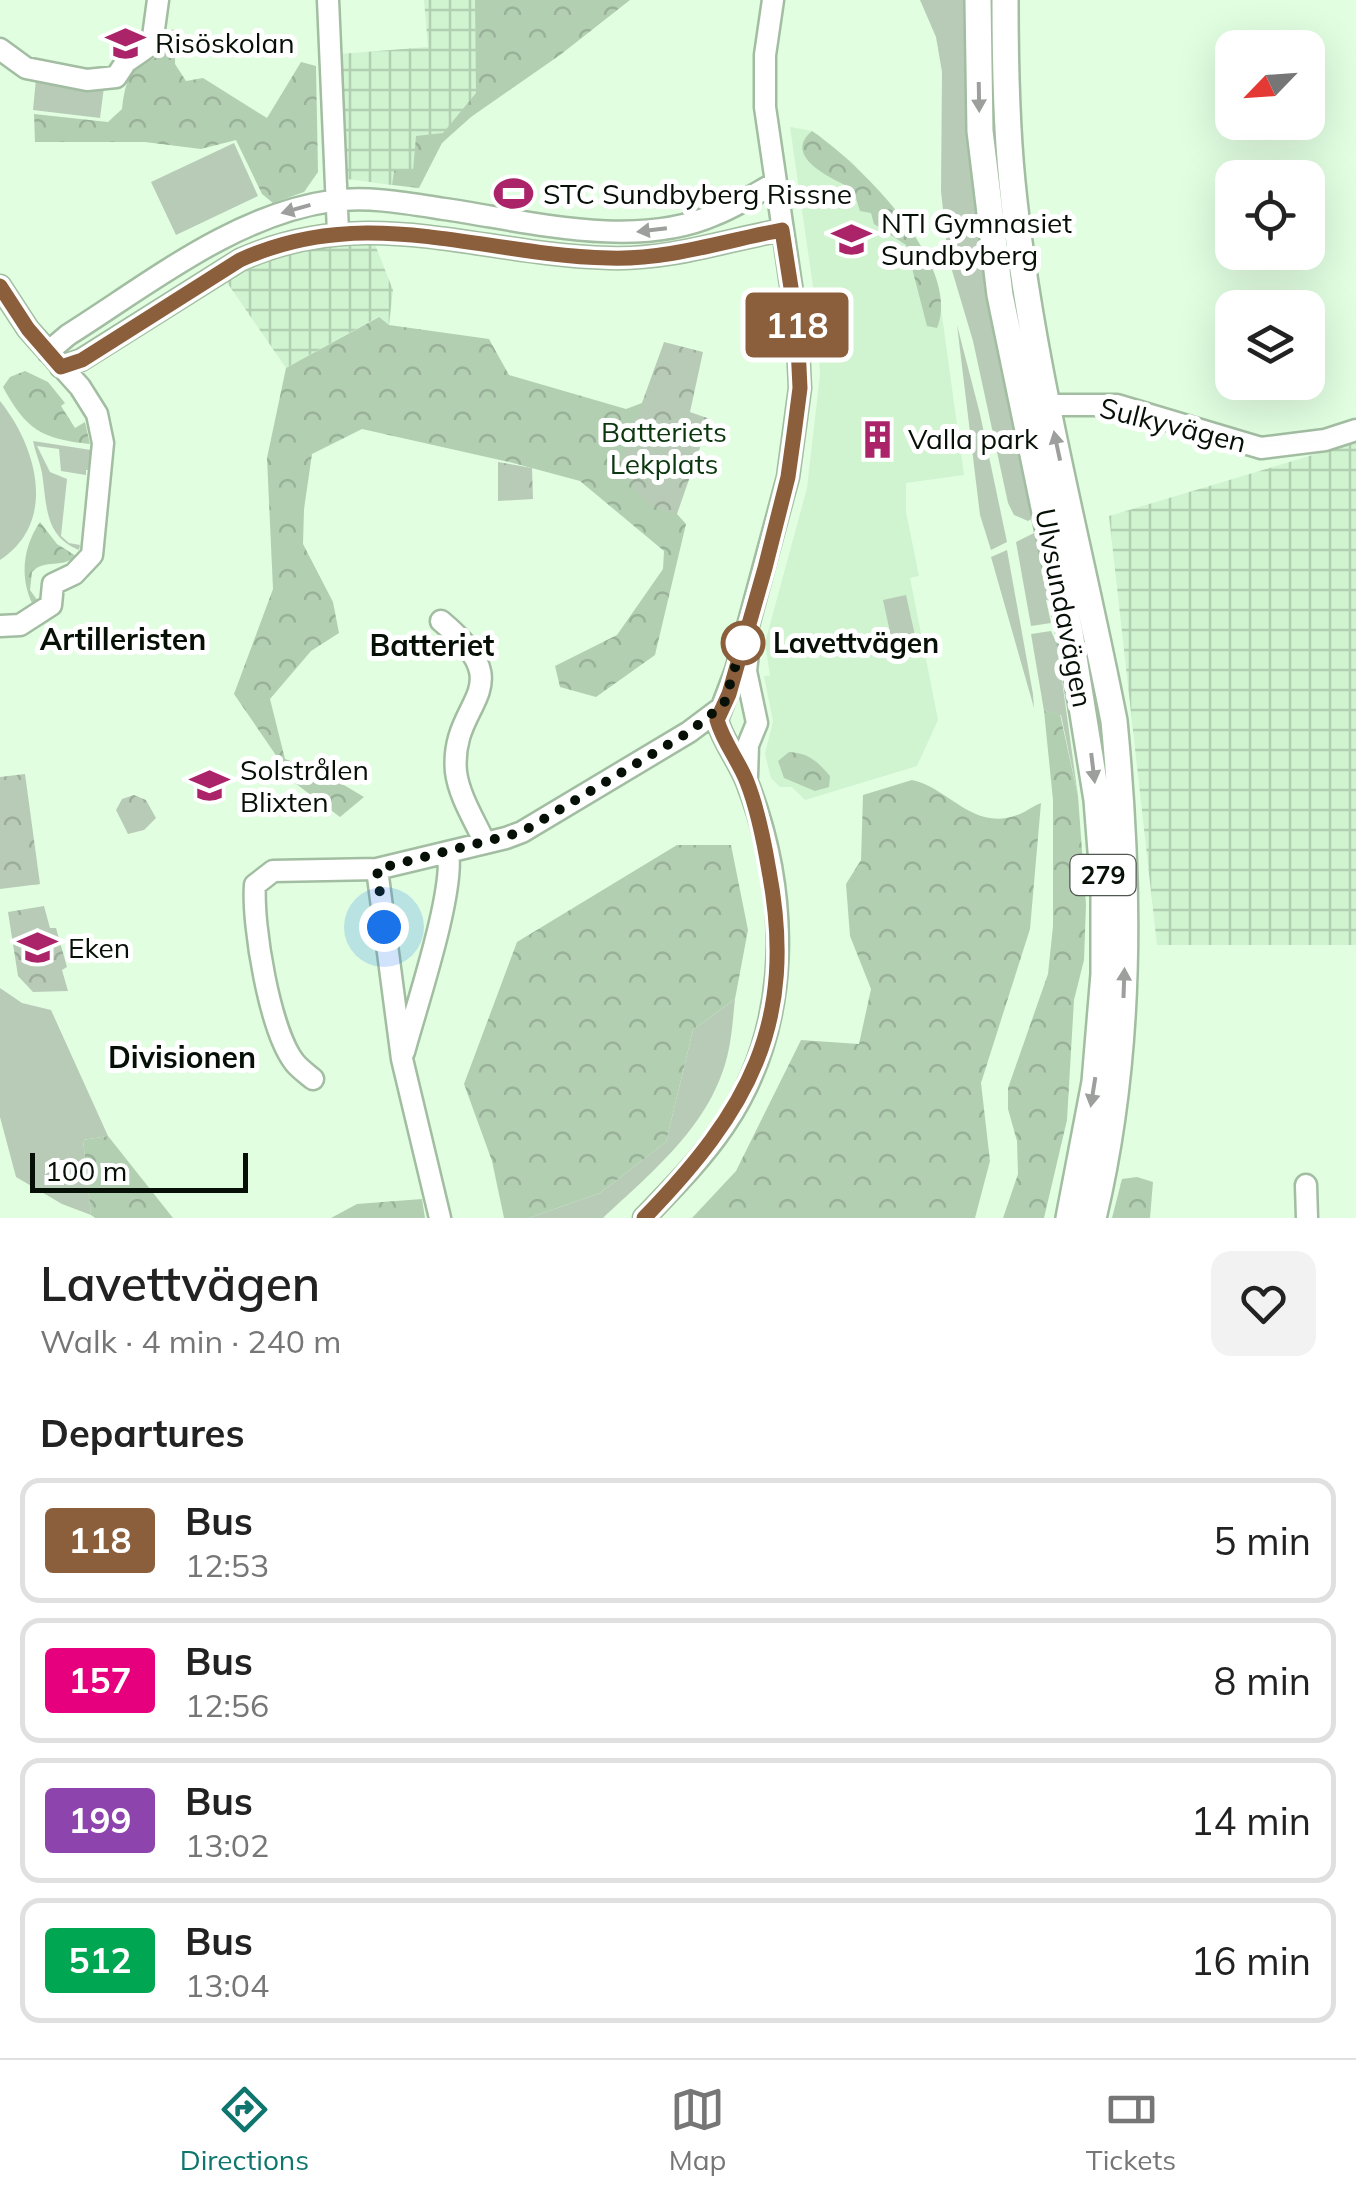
<!DOCTYPE html>
<html lang="en">
<head>
<meta charset="utf-8">
<style>
	body { margin:0; font-family:Mulish,sans-serif; background:#f2f2f2; color:#222; height:100vh; display:flex; flex-direction:column; font-size:38px; white-space:nowrap }
	* { box-sizing:border-box; margin:0 }
	p { font-size:32px; color:#767676 }
	.icon { flex:none; width:55px; height:55px; fill:none; stroke:currentColor; stroke-width:2; stroke-linecap:round; stroke-linejoin:round }
	.map { position:relative; height:1218px; overflow:hidden }
	.side { display:flex; flex-direction:column; background:#fff; flex:1 }
	.side>* { flex:none }
	.badge { padding:0 20px; border-radius:8px; font-size:35px; line-height:65px }
	.needle { width:65px; rotate:245deg }
	.buttons { position:absolute; left:1215px; top:30px; display:grid; gap:20px }
	.buttons a { display:grid; place-items:center; width:110px; height:110px; border-radius:20px; background:#fff; box-shadow:0 10px 40px #0002; font-size:50px }
	.scale { position:absolute; left:30px; bottom:25px; width:218px; box-sizing:border-box; padding-left:10px; border:5px solid #071007; border-top:0; font-size:28px; line-height:35px; white-space:nowrap; color:#071007; -webkit-text-stroke:8px #fff; paint-order:stroke }
	.you { position:absolute; width:50px; height:50px; margin:-25px; border:8px solid #fff; border-radius:50%; background:#1a73e8; box-shadow:0 0 0 15px #1a73e833 }
	.map>.badge { position:absolute; translate:-50% -50%; box-shadow:0 0 0 5px #fff }
	h2 { padding:0 40px; font-size:38px; line-height:90px }
	.round { display:grid; place-items:center; flex:none; width:105px; height:105px; border-radius:20px; background:#f2f2f2 }
	.headline { display:flex; align-items:center; justify-content:space-between; height:170px; padding:0 40px }
	h1 { font-size:48px; font-weight:600; line-height:75px }
	ul { padding:0; list-style:none }
	li { display:flex; align-items:center; gap:30px; height:125px; margin:0 20px 15px; padding:0 20px; border:5px solid #e0e0e0; border-radius:20px }
	li div { flex:1 }
	li b { display:block; font-size:38px }
	li em { font-style:normal }
	li .badge { min-width:110px; font-weight:700; text-align:center }
	.tabs { display:flex; justify-content:space-around; align-items:center; height:140px; border-top:2px solid #e0e0e0; background:#fff; font-size:28px; color:#767676 }
	.tabs a { display:grid; justify-items:center; gap:5px }
	.tabs .on { color:#0f766e }
	.map>svg:first-child { display:block }
</style>
</head>
<body>
<div class="map">
<svg width="1356" height="1218" viewBox="0 0 1356 1218">
	<defs>
		<pattern id="industrial-grid" width="8" height="8" patternUnits="userSpaceOnUse" patternTransform="scale(2.5)"><rect width="8" height="8" fill="#d0f3d0"/><path d="M0 4h8M4 0v8" fill="none" stroke="#b1cfb1"/></pattern>
		<pattern id="forest-crowns" width="20" height="18" patternUnits="userSpaceOnUse" patternTransform="scale(2.5)"><rect width="20" height="18" fill="#b3cfb2"/><path d="M2 6a3 3 0 1 1 6 0M12 15a3 3 0 1 1 6 0" fill="none" stroke="#98b198"/></pattern>
		<pattern id="park-crowns" width="20" height="18" patternUnits="userSpaceOnUse" patternTransform="scale(2.5)"><rect width="20" height="18" fill="#b8cbb7"/><path d="M2 6a3 3 0 1 1 6 0M12 15a3 3 0 1 1 6 0" fill="none" stroke="#9dad9c"/></pattern>
	</defs>
	<rect width="100%" height="100%" fill="#e1fee1"/>
	<path fill="#d0f3d0" d="M790 127 812 131 853 163 907 223 926 254 936 279 942 316 964 475 906 483V512L919 576 910 578 938 720 917 766 805 800 792 787H780L771 778 765 754 773 721 764 676H770L765 643 807 488 820 375 818 321Z"/>
	<path fill="url(#industrial-grid)" d="M424 0H475L477 93 413 171H394L392 185 347 179 340 54 428 47Z
		M374 242 393 290 389 325 378 317 286 368 226 281 254 267 322 243Z
		M1356 442V945H1157L1109 516Z"/>
	<path fill="#b8cbb7" d="M920 0H965C966 110 976 221 994 329 1005 392 1021 455 1035 517L1028 521 1014 515 1008 503 973 341 948 257 941 191 942 72 936 37Z
		M36 79 104 87 100 118 33 110Z
		M234 143 258 196 176 235 151 182Z
		M957 325 980 414 1007 542 991 550 980 515Z
		M0 401C37 447 58 522 0 560Z
		M33 441 91 450 90 470H86V475L61 471 59 449 37 446 50 472 67 479 61 536 69 543 80 545 79 550C44 536 47 505 42 473 40 462 35 452 33 441Z
		M1036 532 1052 598 1046 600 1051 623 1031 626 1016 542Z
		M1007 550 1033 694 1034 708 991 557Z
		M906 595 916 640 893 646 883 600Z
		M1051 631 1057 644 1078 796 1061 715 1044 711 1031 634Z
		M0 988 22 1003 51 1010 108 1136 83 1140 91 1215 62 1204 16 1177 0 1117Z
		M735 999C733 1017 732 1036 728 1053 712 1124 653 1171 603 1218H529L600 1193 666 1142 693 1030Z"/>
	<path fill="url(#forest-crowns)" d="M475 0H630L560 55 471 117 442 143 419 188 392 185 394 171H413L416 136 443 133 476 93Z
		M175 29V64L186 81 203 78 267 118 301 62 316 66 318 172 304 192 273 203 262 194 236 140 201 149 145 142H35L34 114 108 122 122 109C126 76 130 69 161 55L164 32Z
		M812 131C859 163 963 265 937 328L927 326 906 245 874 224 871 213 860 211 853 189C833 179 781 157 812 131Z
		M379 317 389 325 489 339 509 375 626 409 642 403 677 514 686 524 655 655 596 697 560 687 555 666 617 635 663 569 664 551 580 481 513 463 362 429 312 454 304 509 303 544 333 602 339 633 311 651 270 699 285 759 322 772 364 797 340 817 295 783 234 694 273 589 267 458 286 368Z
		M25 371 48 382 65 403 61 406 75 428 85 422 90 444C42 439 26 430 3 387L10 377Z
		M40 522 57 544 76 556C63 569 45 558 32 572L30 590 40 604 35 609C19 581 22 548 40 522Z
		M1044 711 1060 714 1078 796 1086 905 1084 960 1074 1000 1067 1120 1044 1218H1003L1018 1174 1017 1141 1008 1109V1088L1048 974 1053 926V800Z
		M789 752C809 753 817 761 830 776L829 787 815 791 784 778 778 761Z
		M912 780C950 788 973 833 1020 814 1027 811 1033 806 1041 803L1030 929 981 1083 990 1161 975 1218H692L736 1171 801 1040 859 1044 871 989 850 936 846 884 861 860 863 795Z
		M677 845H731L748 930 735 999 693 1030 666 1142 600 1193 529 1218H504L492 1161 464 1084 517 942Z
		M108 1136 173 1218H95L91 1215 83 1140Z
		M1137 1177 1153 1182 1150 1218H1112L1122 1179Z
		M422 1199 425 1218H331L357 1204Z"/>
	<path fill="url(#park-crowns)" d="M664 342 703 352 690 412 710 419 677 514C642 507 634 492 621 461Z
		M498 462 532 468 533 499 498 501Z
		M25 774 40 884 0 889V777Z
		M134 795 146 800 156 818 144 830 128 834 116 810 122 799Z
		M44 906 50 928H56L67 967 62 970 68 991 33 992 18 976 8 912Z"/>
	<g fill="none" stroke-linecap="round" stroke-linejoin="round">
		<defs>
			<path id="minor" d="M328 0 338 232
				M0 49 26 68 87 80 116 77 126 62 152 44 158 0
				M0 286 28 329 80 387 97 414 103 443 92 555 74 574 53 584 51 605 20 625 0 626
				M48 352 68 335C149 284 234 215 331 201 369 196 406 203 444 209 528 221 634 250 714 215 735 207 755 194 775 183
				M61 367 81 360 240 260C368 202 479 255 609 258 670 260 723 241 782 230
				M1049 405H1117L1261 448 1325 440 1356 430
				M441 621C525 691 449 699 456 772 459 796 475 821 485 843
				M747 776 748 745 757 723 746 671 748 653
				M377 869 402 1059 440 1218
				M404 1052C416 1007 455 892 448 852
				M313 1079C307 1074 300 1069 295 1063 270 1032 252 925 255 885L273 871 377 869 506 838 522 832 689 732 721 708
				M1306 1185 1307 1218
				M644 1218C672 1189 701 1160 724 1126 793 1025 790 893 747 782 739 761 723 742 717 720L736 670 788 477 800 388 797 326 765 107V55L773 0"/>
			<path id="major" d="M978 0 980 131 1000 295 1070 633 1097 800 1104 889V974L1095 1082 1069 1218
				M1005 0C1005 61 1006 122 1012 182 1030 364 1079 542 1114 721 1130 887 1132 1055 1093 1218"/>
		</defs>
		<use href="#minor" stroke="#a2bda1" stroke-width="25"/>
		<use href="#major" stroke="#a2bda1" stroke-width="30"/>
		<use href="#minor" stroke="#fff" stroke-width="20"/>
		<use href="#major" stroke="#fff" stroke-width="25"/>
	</g>
	<defs><path id="oneway-solid" d="M-6-.8H1V-3.2L6.5 0L1 3.2V.8H-6Z" transform="scale(2.5)"/></defs>
	<g fill="#9c9f9c">
		<use href="#oneway-solid" transform="translate(979 97) rotate(89)"/>
		<use href="#oneway-solid" transform="translate(296 209) rotate(164)"/>
		<use href="#oneway-solid" transform="translate(652 230) rotate(173)"/>
		<use href="#oneway-solid" transform="translate(1057 446) rotate(-102)"/>
		<use href="#oneway-solid" transform="translate(1093 768) rotate(83)"/>
		<use href="#oneway-solid" transform="translate(1124 983) rotate(-88)"/>
		<use href="#oneway-solid" transform="translate(1093 1092) rotate(99)"/>
	</g>
	<g fill="none" stroke-linecap="round" stroke-linejoin="round">
		<defs>
			<path id="line" d="M0 286 28 329 61 367 82 360 240 260C368 202 479 255 609 258 669 260 723 241 782 230L797 326 800 388 794 434 788 477 765 568 729 694 717 720C723 742 739 761 747 782 758 810 764 841 769 871 798 1024 748 1111 644 1218"/>
		</defs>
		<use href="#line" stroke="#fff" stroke-width="22"/>
		<use href="#line" stroke="#8b5e3c" stroke-width="15"/>
		<path stroke="#071007" stroke-width="10" stroke-dasharray="0 18" d="M384 927 377 869 522 832 689 732 724 704 745 634 743 643"/>
	</g>
	<defs>
		<symbol id="school-bare" viewBox="-9 -9 18 18"><path d="M0-5L7-2L0 1L-7-2ZM-4 1L0 2.5L4 1V4Q0 6-4 4Z" fill="#ab246a" stroke="#fff" stroke-width="2.5" paint-order="stroke"/></symbol>
		<symbol id="stadium-bare" viewBox="-9 -9 18 18"><path d="M0-5a6.5 5 0 1 0 0 10a6.5 5 0 1 0 0-10ZM-3.5-1.8h7v3.6h-7Z" fill="#ab246a" stroke="#fff" stroke-width="2.5" paint-order="stroke"/></symbol>
		<symbol id="building-bare" viewBox="-9 -9 18 18"><path d="M-4-6H4V6H1V3H-1V6H-4ZM-2.5-4.3h1.7v1.8h-1.7ZM.8-4.3h1.7v1.8H.8ZM-2.5-1h1.7V.8h-1.7ZM.8-1h1.7V.8H.8Z" fill="#ab246a" stroke="#fff" stroke-width="2.5" paint-order="stroke"/></symbol>
	</defs>
	<g fill-rule="evenodd">
		<use href="#school-bare" x="98" y="16" width="55" height="55"/>
		<use href="#stadium-bare" x="486" y="166" width="55" height="55"/>
		<use href="#school-bare" x="824" y="212" width="55" height="55"/>
		<use href="#building-bare" x="850" y="412" width="55" height="55"/>
		<use href="#school-bare" x="182" y="758" width="55" height="55"/>
		<use href="#school-bare" x="10" y="920" width="55" height="55"/>
	</g>
	<circle fill="#fff" stroke="#8b5e3c" stroke-width="5" cx="743" cy="643" r="20"/>
	<g text-anchor="middle" stroke-width="10" stroke-linejoin="round" paint-order="stroke">
		<rect fill="#fff" stroke="#515851" stroke-width="2.5" x="1070.5" y="855" width="65" height="40" rx="8"/>
		<g font-size="25" font-weight="bold" fill="#071007">
			<text x="1103" y="884">279</text>
		</g>
		<g font-size="28" fill="#071007" stroke="#fff" text-anchor="start">
			<text x="155" y="53">Risöskolan</text>
			<text x="543" y="204">STC Sundbyberg Rissne</text>
			<text x="881" y="233">NTI Gymnasiet<tspan x="881" dy="32">Sundbyberg</tspan></text>
			<text x="908" y="449">Valla park</text>
			<text x="240" y="780">Solstrålen<tspan x="240" dy="32">Blixten</tspan></text>
			<text x="68" y="958">Eken</text>
		</g>
		<g font-size="28" fill="#071007" stroke="#fff">
			<text transform="translate(1173 425) rotate(14)" y="10">Sulkyvägen</text>
			<text transform="translate(1064 608) rotate(79)" y="10">Ulvsundavägen</text>
		</g>
		<g font-size="28" fill="#0b370f" stroke="#fff">
			<text x="664" y="442">Batteriets<tspan x="664" dy="32">Lekplats</tspan></text>
		</g>
		<g font-size="28" font-weight="bold" fill="#071007" stroke="#fff" text-anchor="start">
			<text x="773" y="653">Lavettvägen</text>
		</g>
		<g font-size="30" font-weight="bold" fill="#071007" stroke="#fff">
			<text x="123" y="650">Artilleristen</text>
			<text x="432" y="656">Batteriet</text>
			<text x="182" y="1068">Divisionen</text>
		</g>
	</g>
</svg>
<div class="buttons">
<a><svg class="needle" viewBox="-14 -14 28 28"><path d="M0-13l5 13h-10z" fill="#e53935"/><path d="M0 13l5-13h-10z" fill="#767676"/></svg></a>
<a><svg class="icon" aria-label="locate" viewBox="0 0 24 24"><circle cx="12" cy="12" r="6"/><path d="M12 2v4M12 18v4M2 12h4M18 12h4"/></svg></a>
<a><svg class="icon" aria-label="layers" viewBox="0 0 24 24"><path d="M12 4l9 5-9 5-9-5zM3 14l9 5 9-5"/></svg></a>
</div>
<div class="scale">100 m</div>
<div class="you" style="left:384px;top:927px"></div>
<b class="badge" style="left:797px;top:325px;background:#8b5e3c;color:#fff">118</b>
</div>
<section class="side">
<div class="headline"><div><h1>Lavettvägen</h1><p>Walk · 4 min · 240 m</p></div><a class="round"><svg class="icon" aria-label="heart" viewBox="0 0 24 24"><path d="M12 20l-8-8c-3-5 5-10 8-4 3-6 11-1 8 4z"/></svg></a></div>
<h2>Departures</h2>
<ul>
<li><span class="badge" style="background:#8b5e3c;color:#fff">118</span><div><b>Bus</b><p>12:53</p></div><em>5 min</em></li>
<li><span class="badge" style="background:#e6007e;color:#fff">157</span><div><b>Bus</b><p>12:56</p></div><em>8 min</em></li>
<li><span class="badge" style="background:#8e44ad;color:#fff">199</span><div><b>Bus</b><p>13:02</p></div><em>14 min</em></li>
<li><span class="badge" style="background:#00a651;color:#fff">512</span><div><b>Bus</b><p>13:04</p></div><em>16 min</em></li>
</ul>
</section>
<nav class="tabs">
<a class="on"><svg class="icon" aria-label="directions" viewBox="0 0 24 24"><path d="M12 3l9 9-9 9-9-9zM9 14v-3h6M13 9l2 2-2 2"/></svg>Directions</a>
<a><svg class="icon" aria-label="map" viewBox="0 0 24 24"><path d="M3 6l6-2 6 2 6-2v14l-6 2-6-2-6 2zM9 4v14M15 6v14"/></svg>Map</a>
<a><svg class="icon" aria-label="tickets" viewBox="0 0 24 24"><path d="M3 7h18v10H3zM15 7v10"/></svg>Tickets</a>
</nav>
</body>
</html>
